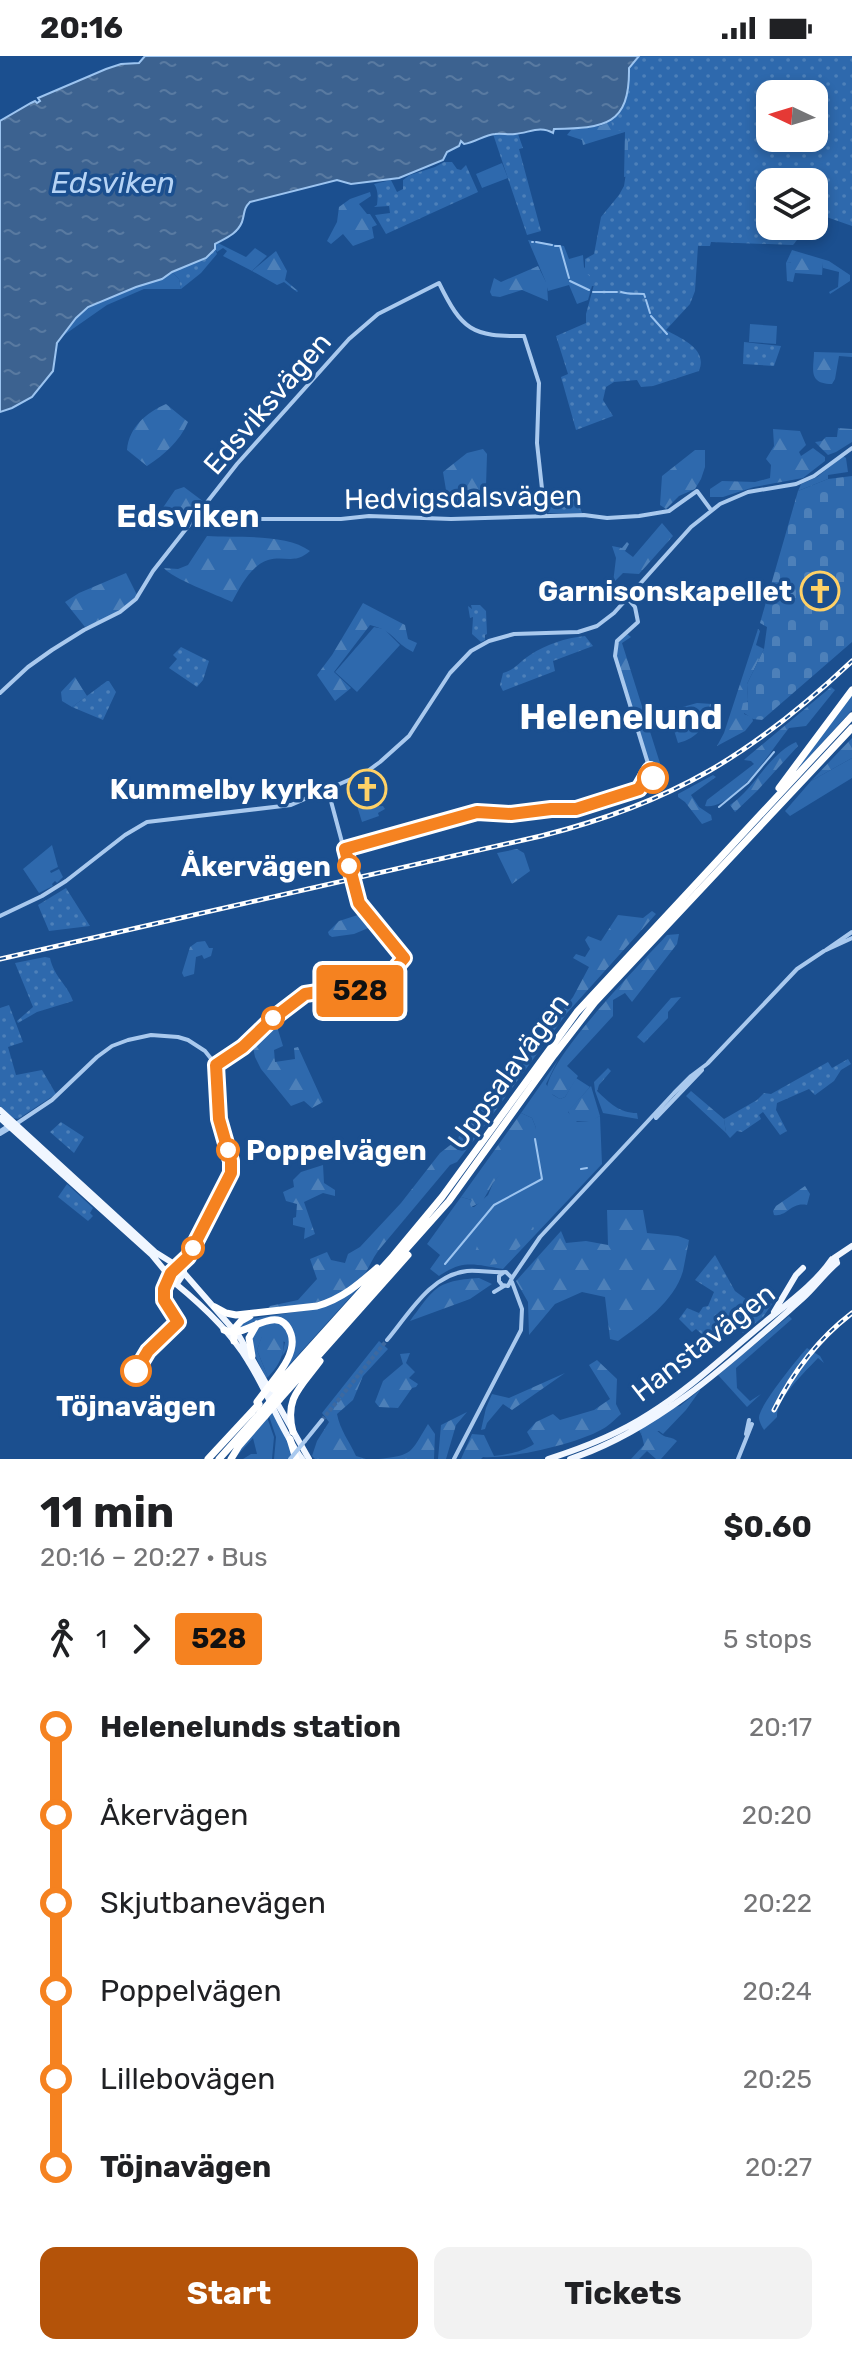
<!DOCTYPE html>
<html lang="en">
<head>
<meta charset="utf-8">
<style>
	body { margin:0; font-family:Rubik,sans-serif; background:#f2f2f2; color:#202124; height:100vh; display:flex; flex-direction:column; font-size:30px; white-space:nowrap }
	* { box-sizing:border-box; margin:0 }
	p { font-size:26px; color:#757577 }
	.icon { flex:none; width:44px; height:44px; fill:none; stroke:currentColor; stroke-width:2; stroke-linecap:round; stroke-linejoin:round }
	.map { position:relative; height:1403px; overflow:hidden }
	.panel { display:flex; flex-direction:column; background:#fff; flex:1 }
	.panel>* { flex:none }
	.badge { padding:0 16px; border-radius:6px; font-size:28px; line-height:52px }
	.needle { width:52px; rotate:274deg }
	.controls { position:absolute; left:756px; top:24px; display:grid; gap:16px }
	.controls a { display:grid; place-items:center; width:72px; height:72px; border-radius:16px; background:#fff; box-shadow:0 4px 12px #0003; font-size:40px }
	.map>.badge { position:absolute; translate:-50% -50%; box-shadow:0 0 0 4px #fff }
	.legs { display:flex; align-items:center; gap:12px; height:88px; padding:0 40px; font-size:26px }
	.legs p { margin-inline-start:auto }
	.overview { display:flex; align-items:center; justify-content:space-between; height:136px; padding:0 40px }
	h1 { font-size:44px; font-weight:700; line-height:60px }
	.button { display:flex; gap:16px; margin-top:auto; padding:16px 40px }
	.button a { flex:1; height:92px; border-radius:16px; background:#b45309; color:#fff; font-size:32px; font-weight:700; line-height:92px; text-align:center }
	.button a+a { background:#f2f2f2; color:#202124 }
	ul { padding:0 40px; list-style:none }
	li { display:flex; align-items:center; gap:28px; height:88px; font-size:30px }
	li i { display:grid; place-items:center; width:12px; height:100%; margin:0 10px; background:currentColor }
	li i::after { content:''; width:20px; height:20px; margin:-10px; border:6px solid; border-radius:50%; background:#fff }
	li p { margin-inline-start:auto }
	li:first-child i { background:linear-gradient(#0000 50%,currentColor 0) }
	li:last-child i { background:linear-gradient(currentColor 50%,#0000 0) }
	.status { display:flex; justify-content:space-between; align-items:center; height:56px; padding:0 40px; background:#fff; direction:ltr }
	.status svg { height:22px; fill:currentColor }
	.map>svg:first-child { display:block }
</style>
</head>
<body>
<div class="status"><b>20:16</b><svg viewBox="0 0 49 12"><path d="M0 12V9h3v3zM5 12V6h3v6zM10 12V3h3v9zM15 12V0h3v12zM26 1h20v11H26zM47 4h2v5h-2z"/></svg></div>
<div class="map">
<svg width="852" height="1403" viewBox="0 0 852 1403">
	<defs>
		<pattern id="forest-firs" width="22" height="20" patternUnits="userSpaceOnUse" patternTransform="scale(2)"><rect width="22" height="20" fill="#2e69ad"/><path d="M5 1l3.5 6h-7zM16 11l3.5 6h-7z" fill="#4d80b9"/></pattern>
		<pattern id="cemetery-stones" width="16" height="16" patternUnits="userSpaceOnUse" patternTransform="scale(2)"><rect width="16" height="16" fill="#2e69ad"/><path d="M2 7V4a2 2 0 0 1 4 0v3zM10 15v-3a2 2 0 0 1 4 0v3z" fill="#4d80b9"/></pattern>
		<pattern id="park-dots" width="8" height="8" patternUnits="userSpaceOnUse" patternTransform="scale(2)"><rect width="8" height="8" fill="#2e69ad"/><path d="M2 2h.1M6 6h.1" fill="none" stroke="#4d80b9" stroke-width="1.8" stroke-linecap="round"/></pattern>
		<pattern id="water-ripples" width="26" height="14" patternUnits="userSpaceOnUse" patternTransform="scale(2)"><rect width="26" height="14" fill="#3c6290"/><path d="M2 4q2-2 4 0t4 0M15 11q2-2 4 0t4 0" fill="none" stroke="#597aa1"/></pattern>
	</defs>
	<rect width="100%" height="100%" fill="#1b4f8f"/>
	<path fill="#2e69ad" d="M502 107 508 122 482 132 476 118Z
		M528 184 564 190 569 203 583 199 584 211 600 230H592L588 244 577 248 569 229 548 235 545 224Z
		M218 187 246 201 255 192 267 200 252 215 223 200 227 195 223 192 217 196 214 190Z
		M792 194 829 205 850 219V225L830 238 829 236 838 231 839 216 823 212 822 205 786 207Z
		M172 216 179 223 181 233H144L107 249 64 279 76 262 88 251 136 231 162 223Z
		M750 268 777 270 776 288 749 286Z
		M843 400 846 402 848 416 828 419V423L798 435 801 428 817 421Z
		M374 571 384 573 400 589 357 636 335 616Z
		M852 638V654L801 710 799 709Z
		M852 702V722L790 760 785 755 811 725Z
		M362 725 364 729 359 733 364 740 376 735 375 732 378 731 388 738 381 742 367 744 368 751 383 750 385 753 378 757 379 760 362 766 357 750H361V744L354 737 351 729Z
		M52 789 58 811 50 815 51 817 59 813 63 821 57 827 55 825 52 828 53 830 39 837 23 813Z
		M558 1004 546 1028 553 1039 560 1043 565 1041 576 1022 590 1031 568 1056 577 1066H587L600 1060 602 1108 503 1213C475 1209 464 1203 439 1220L430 1213 440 1199 427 1188 461 1141 472 1144V1151H474L488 1139 493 1127 536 1072 532 1062 521 1057Z
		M362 1228 281 1318 294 1287 280 1264 239 1274 242 1266 249 1263 308 1254Z
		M789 1260 792 1263 736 1312 737 1332 750 1345 761 1338 747 1351 718 1319Z
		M263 1267C267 1267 272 1266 277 1267 294 1272 291 1291 282 1300L285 1286 262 1281 257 1294 268 1321 266 1322C257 1302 242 1285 263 1267Z
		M807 1292 820 1300 824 1307 818 1302C805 1316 776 1343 777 1361L764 1374C762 1371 759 1365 759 1362 758 1351 798 1302 807 1292Z
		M701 1333 686 1354 663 1378 659 1375 641 1376 644 1384 639 1374 674 1351 680 1350Z
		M273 1355 293 1396 288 1403H274L276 1381 269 1360Z
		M267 1361 274 1381 272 1403H243L251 1398H257L253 1382 234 1403 242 1390Z"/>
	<path fill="url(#forest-firs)" d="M615 63 629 70V120L624 121 625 76 583 89 582 84 567 79 571 74 600 70Z
		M370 136 371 140 359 148 367 158H370L377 169 372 171 374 182 353 190 343 178 331 188 327 185 337 166 339 151 350 143Z
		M276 195 287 215 285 224 298 235 297 236 284 226 277 229 252 215Z
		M798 197 823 205 822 219 795 217 793 226 787 225 786 207H791L792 200Z
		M538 210 547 228 548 245 522 234 500 241 492 240 490 236 494 222 501 226Z
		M814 296 852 297V301L839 300 835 323 832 328C807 328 814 312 814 296Z
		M166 348 188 366C179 386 165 398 147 410L127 394C129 371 146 357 166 348Z
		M838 372 852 373V386L836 396 828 399 815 386 822 385 826 381H837Z
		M773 373 800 375 806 389 799 396 801 400 813 392 825 401V405L803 422 754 431 723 441H710V433L722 425 755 426 770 422 771 409 766 403 774 390Z
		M483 393 487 398 486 430 483 438 473 441 471 446H448L443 416 467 397Z
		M695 394H705V411L701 423 695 433 679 440 666 453 660 449 662 420Z
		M184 431 204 446 190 461H169L160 456 175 434Z
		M662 467 673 480 639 518 623 517 613 527 616 502 612 490 622 492 627 486 629 488 625 495 633 501Z
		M207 480C237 482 286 477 310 495 294 509 285 499 268 504 250 510 240 531 232 546 217 539 171 522 164 512L178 513 188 509Z
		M126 517 137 539C123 555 104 563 85 571L65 546 79 537Z
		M363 547 405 569 408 583 417 587 413 596C393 586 395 575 370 569L334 616 351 632 335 645 317 619 332 599Z
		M758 573 760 575 756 589 764 593 747 628 748 644 744 658 752 661 753 665 745 675 717 690 724 677Z
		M627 578 631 581 622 587 665 723 659 726 656 715 651 713 615 599 618 586Z
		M75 621 87 640 72 651 62 645 61 636Z
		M831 631 835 634 806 670 789 672C771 694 735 754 705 750L707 744 754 708 751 705 744 704 746 702Z
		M697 647 712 648C709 667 697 683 678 687L668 655Z
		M852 682V702L811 725Z
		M796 686 798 690 757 735 735 756 730 749C755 732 768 699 796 686Z
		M713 719 716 721 691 739 699 751 711 759 712 764 702 768 685 746 678 741V738Z
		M517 793 524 797 530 815 512 828 497 797Z
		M652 855 656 858 567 957 474 1084 457 1106 450 1109 378 1195C373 1202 370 1209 366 1216 345 1248 301 1249 268 1253L270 1250 298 1244 317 1223 310 1203 327 1196 331 1204 345 1207 348 1198 360 1191 401 1147 440 1097 458 1083 461 1074 503 1026 504 1028 491 1048 493 1050 496 1048 511 1029 527 1001 573 941 589 911 573 902 576 898 585 901 590 893 585 884 588 880 601 885 618 859 643 862Z
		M361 858 373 870 354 878 332 881 329 879 328 876 339 865Z
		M679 878 677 888 632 946 625 937 613 944V960L567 1010 578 1020 565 1041 560 1043 547 1035C545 1004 643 905 667 879Z
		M205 885 209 892H213L211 900 204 903 202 899 196 901 194 918 184 921 182 917 190 891 197 886Z
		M681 941 668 956V962L644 987 637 981 671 942Z
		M275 964 283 990 274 994 275 1006 295 1003 294 992 298 991 323 1046 312 1052 304 1045 291 1050 261 1013 255 1001 252 987 269 967Z
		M608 1012 611 1015 599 1029 597 1035C610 1047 619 1057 637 1057L638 1063 603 1057 595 1035 594 1026Z
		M591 1030 600 1060 590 1066 573 1065 568 1055Z
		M691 1035 724 1063 726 1077 686 1040Z
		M521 1057 532 1062 536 1072 533 1081 493 1127 482 1146 471 1151 470 1148 472 1144 461 1141Z
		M323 1109 324 1127 335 1134V1140L323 1137 304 1146 315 1178 304 1183 305 1172 293 1169V1162L296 1161 297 1148 286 1145 283 1136 294 1131 293 1124 301 1116Z
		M805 1130 810 1138 807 1149C790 1146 788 1161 774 1159L773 1155 776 1150Z
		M607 1154H643L647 1177 678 1180 689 1184C687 1194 685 1205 683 1215 674 1246 643 1267 618 1285L610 1283 605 1241 582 1236 555 1248 529 1279 528 1246 516 1225 561 1175 566 1187 586 1185 608 1189Z
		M518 1170H532L534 1172C530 1183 514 1199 502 1200L497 1208 488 1209 479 1206 475 1196 479 1184H485L496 1196 495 1185C502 1175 506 1172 518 1170Z
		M479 1222 492 1228 470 1243 410 1265C435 1232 435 1225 479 1222Z
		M269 1272 280 1276C289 1291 280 1309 268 1321L257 1294 263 1277Z
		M379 1285 388 1293 363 1320 353 1344 337 1358C340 1374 349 1385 356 1400L366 1403H315L312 1400 317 1385 329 1366 322 1357Z
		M410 1297 406 1307 415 1316 409 1322 418 1328 416 1331 412 1332 398 1352 379 1351 375 1346 383 1325 403 1308 400 1298Z
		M597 1304 617 1323 616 1348 621 1358C616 1362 612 1367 606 1371 582 1387 511 1403 483 1401L481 1403H461L472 1378 484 1379 494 1400C509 1398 522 1396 534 1388L527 1376 536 1366 553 1358 560 1364 594 1354 610 1343 589 1309Z
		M565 1317 512 1354 503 1348 487 1367 485 1373 481 1374 486 1352 492 1338 509 1342Z
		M467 1356 456 1369 446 1403H438L441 1369Z
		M428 1368 435 1378 434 1403H379C414 1399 410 1397 428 1368Z
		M648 1370C656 1372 657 1376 664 1380 669 1382 672 1381 677 1385L661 1403H656L647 1395 639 1403H631L644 1389 641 1376Z"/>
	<path fill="url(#cemetery-stones)" d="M852 420V586L762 664 753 663 741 655 743 647 748 646 747 628 764 593 767 571 760 567 798 435 828 423Z"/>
	<path fill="url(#park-dots)" fill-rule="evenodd" d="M620 0H852V170L818 158 814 162V126H770V170H808L793 189 711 186 710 190H698L695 235 690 248 666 274C682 283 708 293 699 315L653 330 641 331 637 324 614 326 606 331 603 344 613 360 576 374 561 321 568 318 556 280 586 267V258L595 225 585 216V203L594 198 601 161 619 139 624 130 628 104V72L615 76 605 50ZM770 38H814V82H770Z
		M493 78H518L523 92 519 93 541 175 527 179Z
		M444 106H452L457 113 461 114 466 109 478 136 386 178 375 159 390 157 389 150 374 151 377 149C378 141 378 133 374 128L391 124 397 136 403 133V124L410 119 435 111Z
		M215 193 217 198 201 217 181 233 179 223 172 216 206 202Z
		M744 286 781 290 774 310 743 308Z
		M575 437 582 457H546L545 439Z
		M471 549H480L486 555 487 578 485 579V584L481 586 472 578 473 561 470 562 468 550 472 553Z
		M585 580 593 590 553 605 555 615 503 635 500 629 503 617C515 614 519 606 530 599 547 588 565 582 585 580Z
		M181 591 209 605 203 624 197 631 169 612 177 603 173 599Z
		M107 625H109L116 636 103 664 72 651Z
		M66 832 90 870 49 875 38 849Z
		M45 901 50 902C54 921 67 928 73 945L37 956 18 967 17 965 33 951 15 907Z
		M9 949 23 986 8 991 16 1019 42 1014 56 1038 18 1063 13 1062 0 1050V952Z
		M848 1003 851 1008 841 1014 834 1025 815 1039 809 1033 777 1047 776 1054 787 1075 780 1079 763 1056 759 1059 761 1063 742 1076 737 1075 730 1082 726 1077 724 1063 757 1044 764 1037 771 1038 828 1006 832 1012Z
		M61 1066 84 1081 74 1097 50 1076Z
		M67 1128 93 1152 90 1157 93 1160 88 1165 58 1141Z
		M715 1199 735 1235 759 1253 766 1245 772 1248 763 1261 743 1277 735 1269 725 1272 712 1283 704 1280 696 1273 692 1276 679 1263 687 1252 699 1257 703 1251 708 1250 714 1236 695 1224Z"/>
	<path fill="url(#water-ripples)" stroke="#9cc4f0" stroke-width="2" d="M145 0H639L629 12C630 70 604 72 554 73L553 77C540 69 529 77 515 78 508 79 502 77 495 78 484 79 476 86 464 88L461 85 459 90 447 96 443 104 399 122 351 128 337 124 250 146C243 153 245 157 242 166 237 178 226 182 215 188V193L206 202 172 216 162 223 136 231 88 251 76 262 57 287 53 315 32 341 12 352 0 356V65L31 47 35 45 37 47 40 45 38 42 106 13 121 8 139 7Z"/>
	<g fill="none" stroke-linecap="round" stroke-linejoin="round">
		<path stroke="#9cc4f0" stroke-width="2" d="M532 186H533
			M536 186 552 189
			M555 190H560L569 222
			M570 225 589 234
			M593 236H617
			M621 236C630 239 636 237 644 238L645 241
			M646 244 650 257
			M651 260 667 278
			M719 751 748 727 774 696
			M581 1113 587 1112
			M445 1208 494 1149 542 1123 535 1083"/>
		<path stroke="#3d69a0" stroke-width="4" stroke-dasharray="4 2" stroke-linecap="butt" d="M322 1364 387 1284"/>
		<path stroke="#a9c9ee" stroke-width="4" d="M200 459 208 463H341L369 460 451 463 584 459 607 462 639 460 669 455 697 435 711 454
			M628 543 635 551 638 566 617 585 615 600 650 714
			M0 637 28 611 52 594 84 574 120 556 136 543 153 515 237 408 349 283 378 258 439 227C462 274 472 281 524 280L539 327 537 387 545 460
			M328 734 350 816
			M0 860 42 840 66 825 125 779 147 766 291 749 365 717 380 706 409 680 450 617 471 595 489 585 514 578 578 576 597 570 614 557 691 471 720 448 748 436 796 428 814 420 852 392
			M826 894 852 876
			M708 1007 797 913 824 895 852 882
			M216 1009 243 991 271 964 305 938 322 936 341 939 371 933 388 921 404 902C384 878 360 857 353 826
			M656 1062 702 1014
			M16 1068 52 1044 97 1001 112 990 128 984 151 979 178 981 188 984 205 995 216 1009 219 1063 231 1114 185 1212
			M0 1075 8 1070
			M0 1078 10 1072
			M512 1222 540 1181 674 1037 691 1020 707 1008
			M494 1236 504 1230
			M387 1284C409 1258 430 1219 467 1215 480 1214 493 1217 506 1216L512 1222 508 1230 502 1229 499 1225V1220L503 1217
			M746 1378 749 1364
			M305 1385 322 1364
			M454 1403 521 1274 522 1253 512 1226
			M738 1403 752 1368"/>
		<path stroke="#f0f6ff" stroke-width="6" d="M0 1054 155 1196 179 1211
			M0 1062 152 1199 170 1221
			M834 1202 852 1190
			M179 1211 184 1213V1217L178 1226 173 1228 170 1226V1221Z
			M184 1217 239 1280 309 1403
			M176 1228C203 1250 230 1275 248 1305 268 1336 280 1373 302 1403
			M774 1256 796 1219 803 1212
			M548 1403C583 1392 618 1378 649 1358 691 1332 727 1297 765 1266 788 1247 815 1228 832 1203H836L837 1207
			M570 1403C658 1374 734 1303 803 1242 815 1231 825 1217 837 1207"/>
		<path stroke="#fff" stroke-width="7" d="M779 732 852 634
			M215 1251 226 1257 236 1259 317 1250C342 1243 359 1228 377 1212
			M224 1274C228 1275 232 1277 236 1276 253 1274 281 1248 291 1278 297 1296 280 1316 270 1329
			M234 1285V1273L241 1265 250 1260
			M252 1300 249 1282 257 1268
			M273 1333 393 1200 442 1141 577 956 852 660
			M276 1339 449 1145 554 999 595 946 852 672
			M279 1344 408 1199
			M293 1376C284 1342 301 1331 320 1305
			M290 1383 296 1403
			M208 1403 259 1348
			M219 1403 262 1355
			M231 1403 239 1390 265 1360"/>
		<defs>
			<path id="rail" d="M0 903 541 780C673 747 753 698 852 605
				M774 1354C793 1316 818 1283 852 1257"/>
		</defs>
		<use href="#rail" stroke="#fff" stroke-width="5"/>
		<use href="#rail" stroke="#1b4f8f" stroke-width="2" stroke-dasharray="6" stroke-linecap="butt"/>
		<path stroke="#a9c9ee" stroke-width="4" d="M290 1403 305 1385"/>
		<path stroke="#fff" stroke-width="7" d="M257 1346 270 1329
			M262 1355 276 1339
			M265 1360 279 1344"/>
	</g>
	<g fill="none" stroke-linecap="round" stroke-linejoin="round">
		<defs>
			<path id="line-1" d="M136 1315 148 1295 178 1266 164 1244V1233L171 1217 188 1201 231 1117V1105L219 1063 216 1009 243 991 271 964 305 938 318 936 341 939 371 933 388 921 404 902 359 847 345 793 477 756 511 758 551 753H576L639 733 650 714 653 722"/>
		</defs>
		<use href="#line-1" stroke="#fff" stroke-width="18"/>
		<use href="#line-1" stroke="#f58220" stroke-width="12"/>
	</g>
	<defs>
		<symbol id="church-ring" viewBox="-11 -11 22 22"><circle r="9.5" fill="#1b4f8f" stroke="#ffd166" stroke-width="1.5"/><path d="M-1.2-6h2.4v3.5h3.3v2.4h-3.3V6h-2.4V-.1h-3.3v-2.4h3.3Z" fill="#ffd166"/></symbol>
	</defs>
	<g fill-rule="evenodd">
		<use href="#church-ring" x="798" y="513" width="44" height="44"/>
		<use href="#church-ring" x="345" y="711" width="44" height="44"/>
	</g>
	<g fill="#fff" stroke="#f58220" stroke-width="4">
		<circle cx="653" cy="722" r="14"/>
		<circle cx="349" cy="810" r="10"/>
		<circle cx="273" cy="962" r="10"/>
		<circle cx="228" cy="1094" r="10"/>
		<circle cx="193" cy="1192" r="10"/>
		<circle cx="136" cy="1315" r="14"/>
	</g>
	<g text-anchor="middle" stroke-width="7" stroke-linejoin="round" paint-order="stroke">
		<g font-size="28" fill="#fff" stroke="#1b4f8f">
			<text transform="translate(267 347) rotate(-49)" y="10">Edsviksvägen</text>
			<text transform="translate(463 441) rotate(-1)" y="10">Hedvigsdalsvägen</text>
			<text transform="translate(508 1015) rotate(-54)" y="10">Uppsalavägen</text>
			<text transform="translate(703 1286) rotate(-38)" y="10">Hanstavägen</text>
		</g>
		<g font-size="28" font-weight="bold" fill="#fff" stroke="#1b4f8f" text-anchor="end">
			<text x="792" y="545">Garnisonskapellet</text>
			<text x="339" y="743">Kummelby kyrka</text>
		</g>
		<g font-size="28" font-weight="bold" fill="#fff" stroke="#1b4f8f" text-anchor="end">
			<text x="331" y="820">Åkervägen</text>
			<text x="246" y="1104" text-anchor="start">Poppelvägen</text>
			<text x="136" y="1360" text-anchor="middle">Töjnavägen</text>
		</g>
		<g font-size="30" font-style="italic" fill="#b5d3f5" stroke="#1b4f8f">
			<text x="113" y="137">Edsviken</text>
		</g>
		<g font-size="32" font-weight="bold" fill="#fff" stroke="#1b4f8f">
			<text x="188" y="471">Edsviken</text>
		</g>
		<g font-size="36" font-weight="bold" fill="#fff" stroke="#1b4f8f">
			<text x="621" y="673">Helenelund</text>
		</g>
	</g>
</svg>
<div class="controls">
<a><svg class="needle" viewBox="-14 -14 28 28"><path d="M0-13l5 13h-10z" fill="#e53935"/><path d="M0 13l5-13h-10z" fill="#757577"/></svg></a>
<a><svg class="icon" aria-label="layers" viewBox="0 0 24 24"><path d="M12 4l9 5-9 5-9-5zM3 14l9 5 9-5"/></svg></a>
</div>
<b class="badge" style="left:360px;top:935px;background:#f58220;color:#111">528</b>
</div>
<section class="panel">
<div class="overview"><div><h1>11 min</h1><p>20:16 – 20:27 · Bus</p></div><b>$0.60</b></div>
<div class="legs"><svg class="icon" aria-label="walk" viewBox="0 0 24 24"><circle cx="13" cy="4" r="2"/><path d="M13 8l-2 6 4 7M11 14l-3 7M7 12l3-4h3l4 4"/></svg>1<svg class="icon" aria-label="forward" viewBox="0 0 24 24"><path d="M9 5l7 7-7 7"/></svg><b class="badge" style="background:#f58220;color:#111">528</b><p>5 stops</p></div>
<ul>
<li><i style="color:#f58220"></i><b>Helenelunds station</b><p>20:17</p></li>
<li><i style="color:#f58220"></i><span>Åkervägen</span><p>20:20</p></li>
<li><i style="color:#f58220"></i><span>Skjutbanevägen</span><p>20:22</p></li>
<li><i style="color:#f58220"></i><span>Poppelvägen</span><p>20:24</p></li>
<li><i style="color:#f58220"></i><span>Lillebovägen</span><p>20:25</p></li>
<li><i style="color:#f58220"></i><b>Töjnavägen</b><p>20:27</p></li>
</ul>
<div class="button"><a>Start</a><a>Tickets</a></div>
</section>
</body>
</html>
